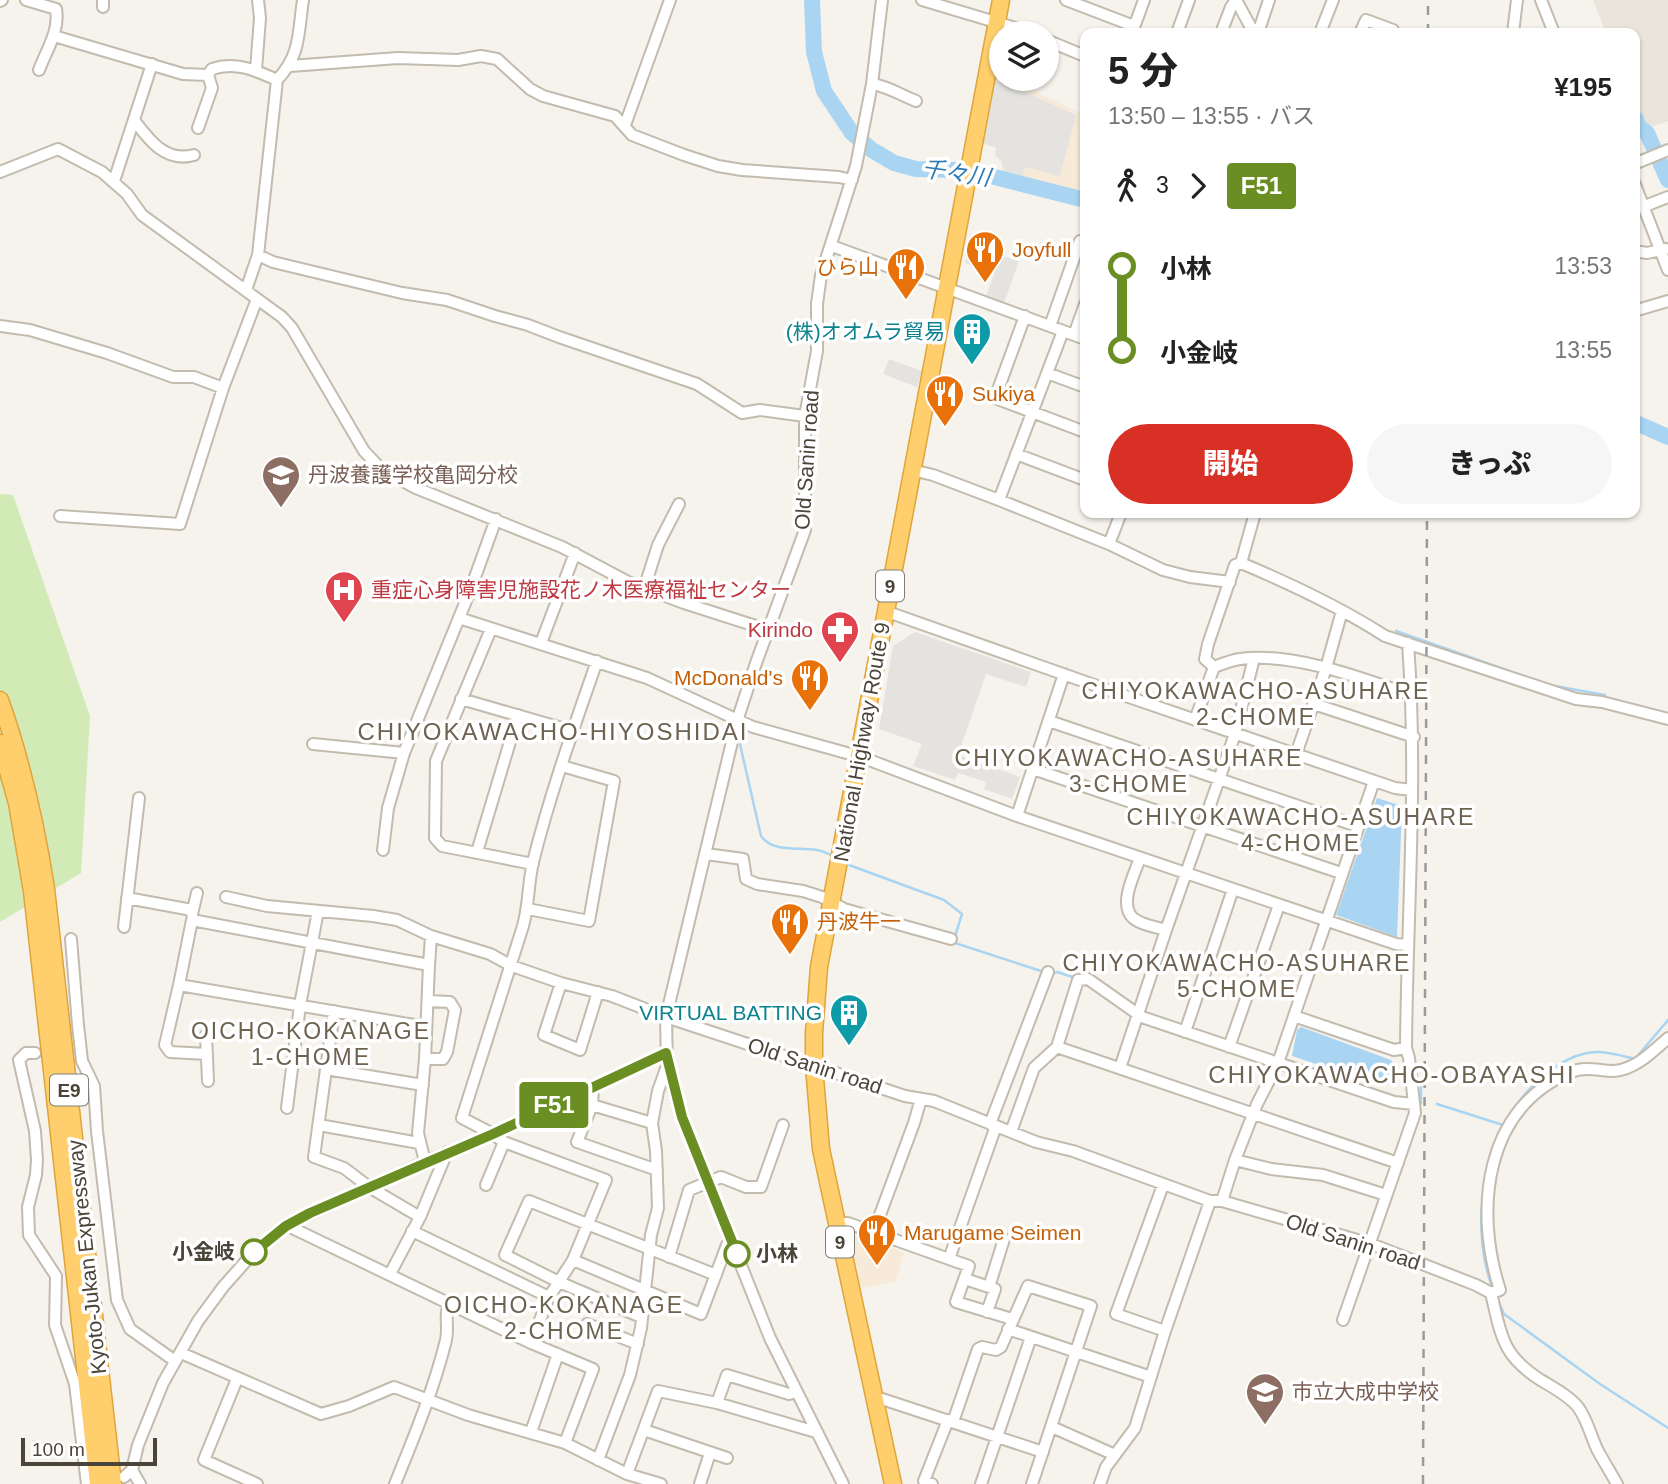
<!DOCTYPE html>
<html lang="ja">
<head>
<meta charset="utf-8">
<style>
	body { margin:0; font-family:Helvetica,"Noto Sans JP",sans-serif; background:#f6f6f6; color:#222; height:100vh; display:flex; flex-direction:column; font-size:26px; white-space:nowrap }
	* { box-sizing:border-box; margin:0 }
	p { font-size:23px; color:#767676 }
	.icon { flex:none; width:38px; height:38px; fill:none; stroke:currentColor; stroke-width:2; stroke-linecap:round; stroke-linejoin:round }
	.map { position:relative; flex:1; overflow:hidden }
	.details { position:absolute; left:1080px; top:28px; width:560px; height:490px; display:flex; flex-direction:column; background:#fff; border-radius:14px; box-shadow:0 2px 5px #0004 }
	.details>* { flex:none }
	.badge { padding:0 14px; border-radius:5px; font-size:24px; line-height:46px }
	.controls { position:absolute; left:989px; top:21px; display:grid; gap:14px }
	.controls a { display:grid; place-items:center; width:70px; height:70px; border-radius:50%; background:#fff; box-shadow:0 2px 5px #0004; font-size:35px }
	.scale { position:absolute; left:21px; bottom:18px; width:136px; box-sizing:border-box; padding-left:7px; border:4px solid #4b4439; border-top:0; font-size:19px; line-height:24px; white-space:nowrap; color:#4b4439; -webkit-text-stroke:5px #fff; paint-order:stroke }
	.map>.badge { position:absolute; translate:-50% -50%; box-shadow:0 0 0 4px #fff }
	.legs { display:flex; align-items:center; gap:10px; height:77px; padding:0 28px; font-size:23px }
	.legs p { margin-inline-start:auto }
	.summary { display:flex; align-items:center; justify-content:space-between; height:119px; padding:0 28px }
	h1 { font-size:38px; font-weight:800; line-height:52px }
	.primary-button { display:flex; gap:14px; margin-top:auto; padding:14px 28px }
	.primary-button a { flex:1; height:80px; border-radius:42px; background:#d93025; color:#fff; font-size:28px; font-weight:800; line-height:80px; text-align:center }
	.primary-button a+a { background:#f6f6f6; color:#222 }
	ul { padding:0 28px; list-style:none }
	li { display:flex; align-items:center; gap:24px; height:84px; font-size:26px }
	li i { display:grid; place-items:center; width:10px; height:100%; margin:0 9px; background:currentColor }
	li i::after { content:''; width:18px; height:18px; margin:-9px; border:5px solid; border-radius:50%; background:#fff }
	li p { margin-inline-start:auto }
	li:first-child i { background:linear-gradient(#0000 50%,currentColor 0) }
	li:last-child i { background:linear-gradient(currentColor 50%,#0000 0) }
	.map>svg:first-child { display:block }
</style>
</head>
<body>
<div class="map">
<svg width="1668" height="1484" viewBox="0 0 1668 1484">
	<rect width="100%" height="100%" fill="#f6f3ec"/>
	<path fill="#eae5da" d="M1593 0H1668V121L1642 130 1635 111 1634 33H1606Z"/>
	<path fill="#f7ead8" d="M994 77 1020 85 1085 115V193L1004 172 1001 162 995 155 996 148 982 143Z
		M859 1234 904 1253 896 1281 860 1289 849 1239Z"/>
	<path fill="#d2eab5" d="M0 494 13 495 90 716 81 873 0 922Z"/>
	<path fill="#e5e3e0" d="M994 80 1018 89 1076 115 1060 176 1025 167 1022 177 1004 171 1001 161 995 155 996 148 982 143Z
		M969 245 1019 261 1003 306 985 299 994 274 965 263Z
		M889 359 922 371 917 387 883 374Z
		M915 632 1031 672 1026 687 986 674 958 755 1020 777 1012 799 984 789 986 782 958 773 955 780 913 766 922 744 879 729 893 646Z"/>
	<path fill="#a9d4f2" d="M1377 798 1402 806 1397 937 1336 915Z
		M1301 1027 1391 1060 1397 1068 1396 1084H1376L1292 1056 1297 1030Z"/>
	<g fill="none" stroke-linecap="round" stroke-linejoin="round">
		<path stroke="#a9d4f2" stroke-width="2.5" d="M1257 23 1263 0
			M1634 118 1636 119
			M1396 631 1549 685 1605 695
			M739 740 761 836C777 858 812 841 832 856
			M849 865 944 900 962 914 955 936
			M952 942 1044 972
			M1053 974 1057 972 1073 977
			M1421 1103V1087
			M1437 1104 1503 1125
			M1502 1129C1516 1097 1560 1052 1597 1052 1610 1052 1623 1056 1635 1059L1668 1020
			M1485 1185C1478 1216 1481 1259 1493 1289
			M1497 1298 1504 1314 1600 1384 1668 1428"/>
		<path stroke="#a9d4f2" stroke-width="16" d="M812 0 814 52 824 91 852 133 872 150 894 163 916 169 954 170 991 176 1085 200
			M1636 119 1638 126 1647 133 1668 180
			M1634 422 1668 437"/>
		<defs>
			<path id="minor" d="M26 0 56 9C60 31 46 51 39 70
				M103 0V7
				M922 0 1032 33
				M1066 0 1134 26
				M1236 0 1254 33
				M1541 0 1554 33
				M0 1 2 0
				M1133 30 1144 0
				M1253 32 1260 27 1269 0
				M1177 33 1189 0
				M1221 33 1231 7 1236 0
				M1320 33 1333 0
				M1360 33 1366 20 1393 30V33
				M1513 33 1517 0
				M54 36 183 74 208 75 212 69C235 61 255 70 277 80
				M1046 40 1085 56
				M290 66 398 58 458 60 481 56 497 59 530 89 543 96 615 116 632 135 684 155 718 166 742 170 839 177 852 180
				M256 70 260 18 258 0
				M872 84C887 86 901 95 916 101
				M134 120C149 140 166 163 194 155
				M625 125 670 0
				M198 128 212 88 208 75
				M1634 164 1668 150
				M0 172 58 149 102 172 127 194 142 215 282 317 292 328 364 451 382 470 416 488 562 547 628 582 684 603 768 630
				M114 181 152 64
				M1634 182 1668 270
				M1645 206 1668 197
				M832 246 1085 339
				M1634 251 1647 253 1666 249
				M258 255 273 262 306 270 402 293 447 300 495 316 528 325 559 337 697 384 742 413 760 410 805 416
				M246 290 258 255 277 80C301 55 298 33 303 0
				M1634 311 1668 301
				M1025 316 995 398 1085 432
				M0 326 30 330 107 353 173 377H194L223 388
				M1050 326 1080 241
				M1074 335 1085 304
				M1047 373 1085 387
				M1016 454 1085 480
				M912 470 933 475 999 500 1109 544 1163 570 1190 577 1230 582
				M999 500 1063 331
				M60 516 180 524 223 388 257 299
				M1109 544 1121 513
				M1241 563C1291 584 1340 607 1385 636L1576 699 1602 702 1668 719
				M644 589 658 545 679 504
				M885 611 1114 692 1395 788 1412 790
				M459 618 647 678 753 727 861 757 1017 816 1396 944 1407 945
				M491 629 436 761 435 838 442 846 533 864
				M541 643 575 553
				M1214 667 1205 659 1208 644 1235 565 1241 563 1255 513
				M461 699 572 731
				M1314 704 1414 737
				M1195 720 1214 667C1222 664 1232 660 1240 659 1290 652 1356 676 1402 692L1412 691
				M1049 721 1357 826
				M313 744 404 753
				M1296 754 1326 668 1342 611
				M1033 769 1341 873
				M1017 816 1064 674
				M383 850 388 808 404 753 470 591 496 519
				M477 852 518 715
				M706 854 743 859 746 879 757 884 803 891 822 897 844 909 951 939
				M1140 858C1135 873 1118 904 1133 918 1141 925 1156 927 1166 930
				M226 897 267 906 373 916 397 920 431 936 490 954 512 966 561 983 612 996 666 1017 905 1096 934 1101 1036 1142 1073 1151 1210 1201H1222L1371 1244 1476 1285 1491 1293C1501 1334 1501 1354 1539 1379 1552 1387 1568 1395 1578 1407 1588 1421 1591 1437 1598 1451 1604 1462 1611 1473 1617 1484
				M127 898 192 910
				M528 909 589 921 614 781 562 766
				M192 914 197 893
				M124 927 139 798
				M71 939 78 1025 82 1061 94 1086 97 1131 117 1300 130 1329 175 1361
				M429 965 431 936
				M561 983 544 1035 580 1050 598 992
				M179 985 165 1045 170 1052 207 1054
				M334 1011 314 1157 344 1168 369 1187 420 1217 390 1274
				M1294 1016 1394 1050 1406 1048
				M1185 1032 1233 889
				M206 1035 208 1081
				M1057 1047 1398 1163
				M1229 1047 1279 905
				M35 1053H26L19 1060 35 1131 37 1160 36 1175 28 1207 29 1235 56 1276 55 1325 75 1384 87 1484
				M425 1059H443L447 1052 455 1010 450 1002 428 1001
				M1120 1068 1166 930 1235 734 1254 658
				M326 1069 423 1085
				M593 1087 592 1105 652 1123 656 1151 658 1208 651 1235 641 1328 630 1375 598 1460
				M592 1105 577 1142 657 1170
				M287 1108 300 1005 318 911
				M652 1123 658 1091 667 1066
				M990 1124 1048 972
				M319 1125 419 1143
				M1011 1132 1034 1068 1057 1047 1078 980 1088 979 1142 1017 1394 1102 1414 1104
				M1235 1160 1271 1169 1323 1175 1386 1195
				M425 1162 418 1133 425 1059 429 965 192 920 179 985 426 1027
				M486 1185 504 1142
				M1163 1185 1116 1314 1165 1331
				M1222 1201 1235 1160 1257 1104 1278 1063 1374 781
				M420 1217 447 1152
				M836 1224 848 1223 949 1259 996 1126
				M286 1225 531 1343 549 1297 573 1260 606 1180 504 1142 493 1134 462 1118 523 926C529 905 528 883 533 862 550 794 574 727 597 661
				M412 1231 549 1297
				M874 1231 914 1123 921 1099
				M669 1257 689 1190 721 1177 746 1187H761L783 1125
				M949 1259 969 1266 956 1302 1012 1319
				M573 1260 701 1314 727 1245 732 1242
				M965 1279 995 1289 987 1312
				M989 1287 1004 1239
				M1491 1293 1500 1290C1474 1210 1484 1108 1571 1072 1585 1066 1600 1071 1614 1071 1636 1069 1652 1052 1668 1038
				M641 1317 559 1282 505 1255 529 1201 716 1275
				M1343 1320 1415 1113 1409 1058 1406 1048C1407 914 1418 778 1408 643
				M587 1324 638 1344
				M1008 1329 1151 1377
				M531 1343 593 1369 565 1443
				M181 1353 321 1414 349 1406 394 1387 468 1415 565 1443 627 1474 661 1484
				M237 1379 204 1460 257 1484
				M874 1400 882 1399 1043 1452
				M717 1403 727 1375 789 1394 796 1392
				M953 1422 978 1349 982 1347 996 1350 1001 1347 1028 1286 1091 1306 1032 1484
				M1052 1427 1115 1455
				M644 1430 727 1458
				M531 1432 558 1354
				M132 1470 140 1484
				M627 1474 658 1391 717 1403 816 1432
				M124 1477 132 1470 138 1445 163 1383 198 1321 223 1287 254 1252 286 1225 425 1162 493 1134 666 1053
				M395 1484C414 1437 434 1389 446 1340 449 1327 444 1315 449 1303
				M700 1484 710 1453
				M843 1484 770 1338 682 1117 667 1066 666 1017 737 721 756 663 805 530V416L817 351V304L821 275 856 166 872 84 882 0
				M932 1484 924 1481 948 1420
				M981 1484 1031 1337
				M1100 1484 1106 1467 1135 1428 1165 1331 1210 1201"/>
			<path id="highway" d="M0 700C22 762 36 824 46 889L113 1484
				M0 743 17 803 32 891 98 1484
				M893 1484 821 1149 814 1066V1033L819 967 1001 0"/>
		</defs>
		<use href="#minor" stroke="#c2bbae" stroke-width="14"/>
		<use href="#highway" stroke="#e0a43c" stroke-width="19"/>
		<use href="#minor" stroke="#fff" stroke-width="10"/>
		<use href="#highway" stroke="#ffcf6e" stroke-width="16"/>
		<path stroke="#9a9a9a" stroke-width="2.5" stroke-dasharray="9 9" stroke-linecap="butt" d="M1428 33V0
			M1423 1484 1427 513"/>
	</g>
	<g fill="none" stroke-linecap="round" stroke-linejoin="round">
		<defs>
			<path id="line-1" d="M254 1252 286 1226 310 1213 493 1134 666 1053 682 1117 737 1254"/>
		</defs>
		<use href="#line-1" stroke="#fff" stroke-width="16"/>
		<use href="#line-1" stroke="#6b8e23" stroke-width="10"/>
	</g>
	<defs>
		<symbol id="restaurant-pin" viewBox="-11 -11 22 30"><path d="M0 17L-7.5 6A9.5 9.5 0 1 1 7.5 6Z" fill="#e8710a" stroke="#fff"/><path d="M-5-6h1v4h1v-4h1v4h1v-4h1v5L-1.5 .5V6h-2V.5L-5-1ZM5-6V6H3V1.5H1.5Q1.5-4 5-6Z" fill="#fff"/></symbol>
		<symbol id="building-pin" viewBox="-11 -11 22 30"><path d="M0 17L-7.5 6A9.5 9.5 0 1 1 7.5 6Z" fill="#0f9aa8" stroke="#fff"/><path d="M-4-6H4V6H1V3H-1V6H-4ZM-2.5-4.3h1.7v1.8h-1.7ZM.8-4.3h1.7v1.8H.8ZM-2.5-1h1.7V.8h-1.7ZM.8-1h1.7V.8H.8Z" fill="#fff"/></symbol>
		<symbol id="school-pin" viewBox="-11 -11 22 30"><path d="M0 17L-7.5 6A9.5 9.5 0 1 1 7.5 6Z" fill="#8d6e63" stroke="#fff"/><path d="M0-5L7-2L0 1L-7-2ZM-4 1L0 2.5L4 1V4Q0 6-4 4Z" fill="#fff"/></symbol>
		<symbol id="hospital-pin" viewBox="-11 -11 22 30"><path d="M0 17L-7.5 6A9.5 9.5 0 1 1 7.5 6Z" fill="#e0444e" stroke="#fff"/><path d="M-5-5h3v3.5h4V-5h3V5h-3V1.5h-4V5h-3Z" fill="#fff"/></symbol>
		<symbol id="pharmacy-pin" viewBox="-11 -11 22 30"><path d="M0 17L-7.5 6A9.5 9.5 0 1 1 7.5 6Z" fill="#e0444e" stroke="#fff"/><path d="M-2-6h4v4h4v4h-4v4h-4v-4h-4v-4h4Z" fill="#fff"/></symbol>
	</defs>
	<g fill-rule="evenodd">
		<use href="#restaurant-pin" x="963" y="228" width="44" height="60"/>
		<use href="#restaurant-pin" x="884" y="245" width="44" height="60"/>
		<use href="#building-pin" x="950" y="310" width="44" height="60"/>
		<use href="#restaurant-pin" x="923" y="372" width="44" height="60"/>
		<use href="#school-pin" x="259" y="453" width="44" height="60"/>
		<use href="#hospital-pin" x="322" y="568" width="44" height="60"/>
		<use href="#pharmacy-pin" x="818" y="608" width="44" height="60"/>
		<use href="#restaurant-pin" x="788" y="656" width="44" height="60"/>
		<use href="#restaurant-pin" x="768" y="900" width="44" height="60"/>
		<use href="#building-pin" x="827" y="991" width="44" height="60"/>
		<use href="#restaurant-pin" x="855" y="1211" width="44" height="60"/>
		<use href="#school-pin" x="1243" y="1370" width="44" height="60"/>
	</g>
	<g fill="#fff" stroke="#6b8e23" stroke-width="3.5">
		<circle cx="254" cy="1252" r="12"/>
		<circle cx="737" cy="1254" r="12"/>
	</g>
	<g text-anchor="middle" stroke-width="7" stroke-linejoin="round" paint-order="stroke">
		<g fill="#fff" stroke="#817c74" stroke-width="2">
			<rect x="876" y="570.5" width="28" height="31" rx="5"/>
			<rect x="50" y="1074.5" width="38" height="31" rx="5"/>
			<rect x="826" y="1226.5" width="28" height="31" rx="5"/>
		</g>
		<g font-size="19" font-weight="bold" fill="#4b4439">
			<text x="890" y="593">9</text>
			<text x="69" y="1097">E9</text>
			<text x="840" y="1249">9</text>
		</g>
		<g font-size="21" fill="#c56008" stroke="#fff" text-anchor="start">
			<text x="1012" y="257">Joyfull</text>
			<text x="879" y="274" text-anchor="end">ひら山</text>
			<text x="972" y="401">Sukiya</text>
			<text x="783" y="685" text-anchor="end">McDonald's</text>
			<text x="817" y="929">丹波牛一</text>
			<text x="904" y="1240">Marugame Seimen</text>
		</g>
		<g font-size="21" fill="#0d838f" stroke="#fff" text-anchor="end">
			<text x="945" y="339">(株)オオムラ貿易</text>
			<text x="822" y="1020">VIRTUAL BATTING</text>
		</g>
		<g font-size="21" fill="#4b4439" stroke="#fff">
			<text transform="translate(807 460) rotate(-86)" y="7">Old Sanin road</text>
			<text transform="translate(862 742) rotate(-80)" y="7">National Highway Route 9</text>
			<text transform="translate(815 1066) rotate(18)" y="7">Old Sanin road</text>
			<text transform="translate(1353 1242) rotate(18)" y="7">Old Sanin road</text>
			<text transform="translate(87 1257) rotate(-96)" y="7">Kyoto-Jukan Expressway</text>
		</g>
		<g font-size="21" fill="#785e54" stroke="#fff" text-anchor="start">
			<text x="308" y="482">丹波養護学校亀岡分校</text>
			<text x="1292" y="1399">市立大成中学校</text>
		</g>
		<g font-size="21" fill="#be3a42" stroke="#fff" text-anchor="start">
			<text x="371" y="597">重症心身障害児施設花ノ木医療福祉センター</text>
			<text x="813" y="637" text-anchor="end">Kirindo</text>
		</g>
		<g font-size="21" font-weight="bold" fill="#4b4439" stroke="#fff" text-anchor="end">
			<text x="235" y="1259">小金岐</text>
			<text x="756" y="1261" text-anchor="start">小林</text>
		</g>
		<g font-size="23" font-style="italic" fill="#2e7ab2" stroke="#fff">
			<text transform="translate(956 173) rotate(8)" y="8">千々川</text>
		</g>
		<g font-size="23" letter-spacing="2" fill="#6e6250" stroke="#fff">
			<text x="1256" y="699">CHIYOKAWACHO-ASUHARE<tspan x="1256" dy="26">2-CHOME</tspan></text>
			<text x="1129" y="766">CHIYOKAWACHO-ASUHARE<tspan x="1129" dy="26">3-CHOME</tspan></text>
			<text x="1301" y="825">CHIYOKAWACHO-ASUHARE<tspan x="1301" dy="26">4-CHOME</tspan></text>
			<text x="1237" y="971">CHIYOKAWACHO-ASUHARE<tspan x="1237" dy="26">5-CHOME</tspan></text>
			<text x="311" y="1039">OICHO-KOKANAGE<tspan x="311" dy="26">1-CHOME</tspan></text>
			<text x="564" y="1313">OICHO-KOKANAGE<tspan x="564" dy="26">2-CHOME</tspan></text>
		</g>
		<g font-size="24" letter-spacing="2" fill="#6e6250" stroke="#fff">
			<text x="553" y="740">CHIYOKAWACHO-HIYOSHIDAI</text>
			<text x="1392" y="1083">CHIYOKAWACHO-OBAYASHI</text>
		</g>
	</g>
</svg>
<div class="controls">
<a><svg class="icon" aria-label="layers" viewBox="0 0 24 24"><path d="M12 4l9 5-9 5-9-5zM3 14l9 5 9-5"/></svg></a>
</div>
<div class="scale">100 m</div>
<b class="badge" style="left:554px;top:1105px;background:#6b8e23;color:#fff">F51</b>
<section class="details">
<div class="summary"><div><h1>5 分</h1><p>13:50 – 13:55 · バス</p></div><b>¥195</b></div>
<div class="legs"><svg class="icon" aria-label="walk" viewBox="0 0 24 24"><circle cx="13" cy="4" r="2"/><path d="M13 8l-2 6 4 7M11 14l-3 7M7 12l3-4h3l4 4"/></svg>3<svg class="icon" aria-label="forward" viewBox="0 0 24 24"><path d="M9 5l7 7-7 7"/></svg><b class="badge" style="background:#6b8e23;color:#fff">F51</b></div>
<ul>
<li><i style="color:#6b8e23"></i><b>小林</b><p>13:53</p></li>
<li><i style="color:#6b8e23"></i><b>小金岐</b><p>13:55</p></li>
</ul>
<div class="primary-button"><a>開始</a><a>きっぷ</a></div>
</section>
</div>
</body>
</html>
